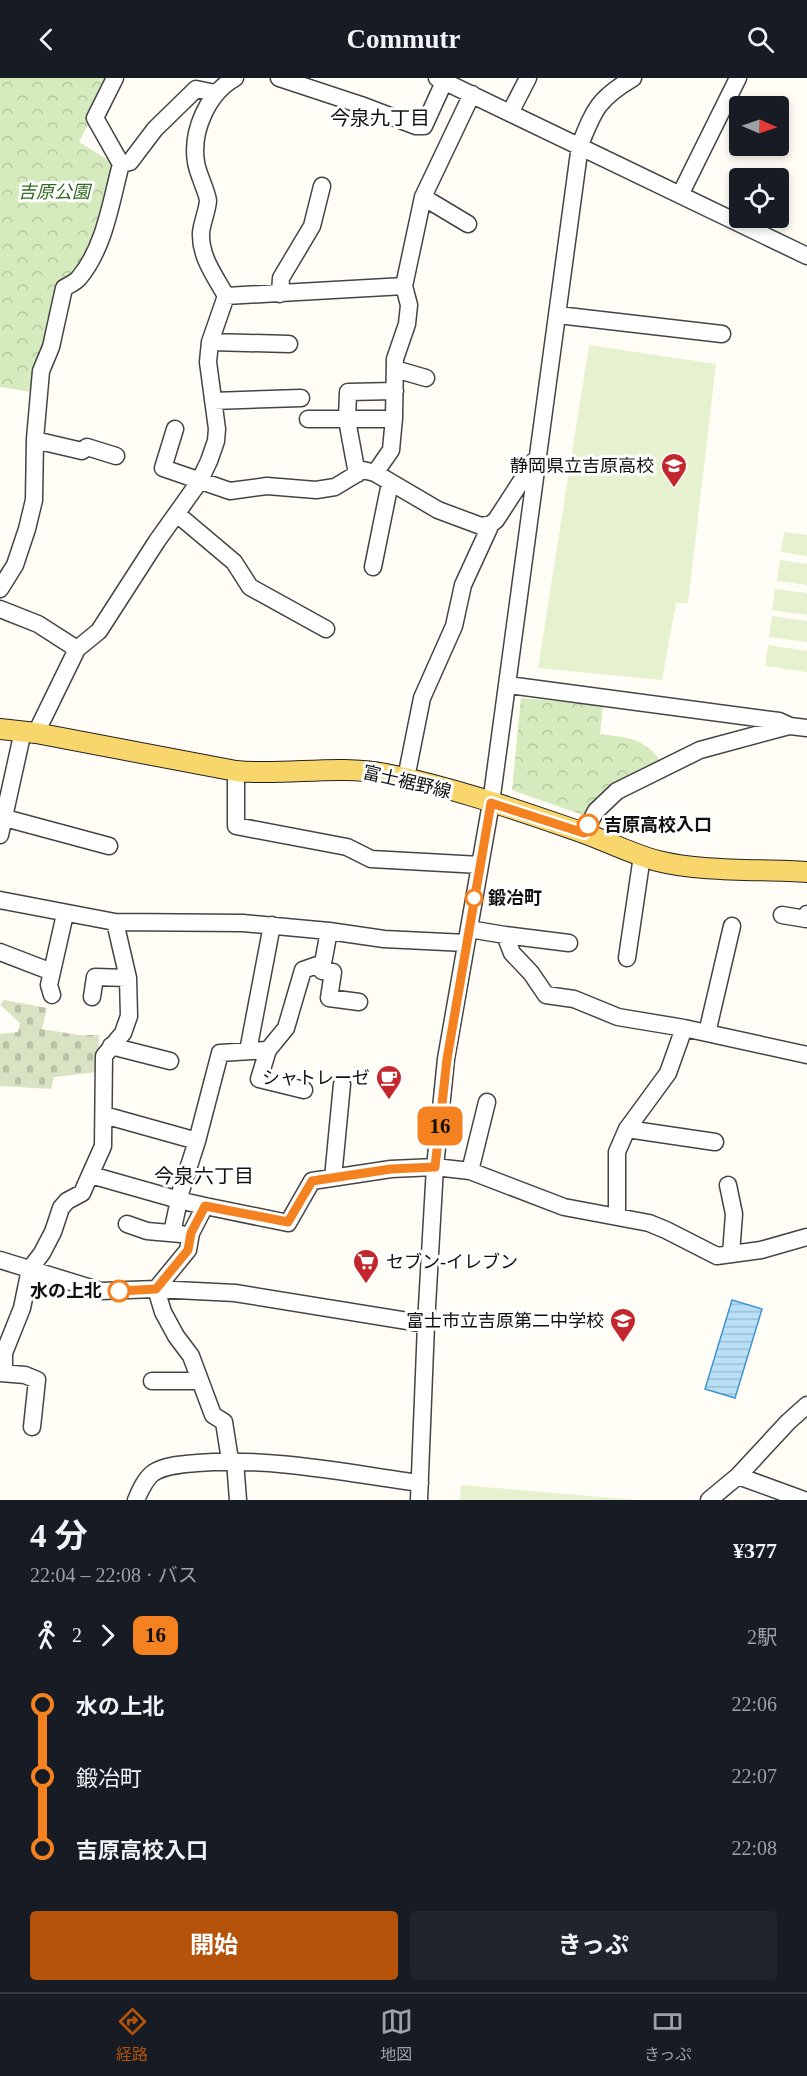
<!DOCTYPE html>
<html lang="ja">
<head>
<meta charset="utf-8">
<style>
	body { margin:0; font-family:"Times New Roman","Noto Sans JP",serif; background:#20242c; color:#f1f3f6; height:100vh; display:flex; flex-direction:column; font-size:22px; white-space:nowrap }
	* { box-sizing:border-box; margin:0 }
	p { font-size:20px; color:#9ea1a6 }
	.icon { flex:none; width:33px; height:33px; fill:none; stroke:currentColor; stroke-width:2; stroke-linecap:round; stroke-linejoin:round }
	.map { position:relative; height:1422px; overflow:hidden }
	.drawer { display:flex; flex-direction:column; background:#171b24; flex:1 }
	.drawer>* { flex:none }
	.badge { padding:0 12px; border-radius:9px; font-size:21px; line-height:39px }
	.needle { width:39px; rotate:92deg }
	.buttons { position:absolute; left:729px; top:18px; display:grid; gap:12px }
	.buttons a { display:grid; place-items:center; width:60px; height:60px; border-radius:6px; background:#171b24; box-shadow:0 3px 9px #0003; font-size:30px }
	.map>.badge { position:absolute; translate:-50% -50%; box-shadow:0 0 0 3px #fff }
	.legs { display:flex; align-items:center; gap:9px; height:66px; padding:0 30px; font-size:20px }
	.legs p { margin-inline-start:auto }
	.overview { display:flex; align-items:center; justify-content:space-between; height:102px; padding:0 30px }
	h1 { font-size:33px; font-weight:700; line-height:45px }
	.button { display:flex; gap:12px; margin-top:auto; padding:12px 30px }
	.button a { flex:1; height:69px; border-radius:6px; background:#b45309; color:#fff; font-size:24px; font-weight:700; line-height:69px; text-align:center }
	.button a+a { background:#20242c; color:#f1f3f6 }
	ul { padding:0 30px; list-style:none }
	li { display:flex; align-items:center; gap:21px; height:72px; font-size:22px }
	li i { display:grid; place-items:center; width:9px; height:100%; margin:0 8px; background:currentColor }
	li i::after { content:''; width:15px; height:15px; margin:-8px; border:4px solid; border-radius:50%; background:#171b24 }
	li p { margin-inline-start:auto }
	li:first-child i { background:linear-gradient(#0000 50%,currentColor 0) }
	li:last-child i { background:linear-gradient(currentColor 50%,#0000 0) }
	header { display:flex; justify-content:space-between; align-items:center; height:78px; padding:0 30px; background:#171b24; font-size:27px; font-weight:700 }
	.tabs { display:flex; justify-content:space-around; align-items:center; height:84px; border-top:2px solid #363941; background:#171b24; font-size:16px; color:#9ea1a6 }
	.tabs a { display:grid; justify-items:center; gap:3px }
	.tabs .on { color:#b45309 }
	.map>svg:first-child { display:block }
</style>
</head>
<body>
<header><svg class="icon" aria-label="back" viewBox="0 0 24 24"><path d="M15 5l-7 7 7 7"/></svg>Commutr<svg class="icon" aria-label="search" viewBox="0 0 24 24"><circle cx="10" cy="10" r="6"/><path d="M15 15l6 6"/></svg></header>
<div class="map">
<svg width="807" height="1422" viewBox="0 0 807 1422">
	<defs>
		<pattern id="cemetery-stones" width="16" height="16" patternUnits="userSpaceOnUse" patternTransform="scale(1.5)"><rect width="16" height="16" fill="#d9e3c4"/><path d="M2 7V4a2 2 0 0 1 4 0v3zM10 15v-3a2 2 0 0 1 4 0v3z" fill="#b9c2a7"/></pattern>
		<pattern id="park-crowns" width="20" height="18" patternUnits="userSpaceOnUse" patternTransform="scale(1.5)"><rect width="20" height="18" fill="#d5ebbd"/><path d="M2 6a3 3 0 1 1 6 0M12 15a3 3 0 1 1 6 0" fill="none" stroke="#b6c8a1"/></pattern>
		<pattern id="water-rules" width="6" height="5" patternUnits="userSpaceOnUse" patternTransform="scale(1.5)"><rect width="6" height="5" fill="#b9e0f7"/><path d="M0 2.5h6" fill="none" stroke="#9ebfd3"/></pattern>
	</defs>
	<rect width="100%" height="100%" fill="#fffdf5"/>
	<path fill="url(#cemetery-stones)" d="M4 922 47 930 42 951 79 957H99L98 994 54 999 51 1011 0 1008V956L18 954 20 945 0 927Z"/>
	<path fill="url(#park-crowns)" d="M0 0H112L79 64 121 90 93 166 31 314 0 309Z
		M521 620 603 627 600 656C629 660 644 659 663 686L589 737H583L512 712Z"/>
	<path fill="#e6f2cf" d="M589 267 716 286 688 525H676L662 602 538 590Z
		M784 454 807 457V478L781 474Z
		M780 482 807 486V507L777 503Z
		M775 511 807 515V537L772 532Z
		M772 538 807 543V564L769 559Z
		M768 567 807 573V594L765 588Z
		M461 1407 637 1422H460Z"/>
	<path fill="url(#water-rules)" stroke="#3f96cf" stroke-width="1.5" d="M732 1222 762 1231 735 1320 705 1311Z"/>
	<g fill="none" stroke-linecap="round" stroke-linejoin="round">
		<defs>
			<path id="minor" d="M115 0 95 40 121 86
				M279 0 361 27 416 48H424L444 4
				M437 0 807 178
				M510 35 528 0
				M680 117 738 0
				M423 119 468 146
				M280 216 281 200 312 148 322 108
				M226 218 404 208
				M558 237 722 256
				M210 264 289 266
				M395 291 426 300
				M213 323 301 320
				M308 341H394
				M175 351 163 390 230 413 267 408 316 412 335 409 363 392 375 395 438 432 481 448 491 446
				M35 362 82 373 87 369 116 378
				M375 395 391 372 394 340 395 281 407 246 409 227 404 208 423 119 472 16
				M357 396 347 342 348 314 395 313
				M177 436 234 484 250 509 326 551
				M373 489 390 405
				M0 511 15 487 27 451 34 422 35 361 41 293 51 269 64 210C69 207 76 204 79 200 105 169 111 123 121 86L130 84 155 51 196 11 215 15
				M0 531 38 546 77 571
				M508 607 779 643 790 648 807 650
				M36 655 77 571 99 553 157 463 199 404 209 383 216 363 217 351 208 284 210 264 226 218C215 198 200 179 201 155 202 144 207 134 208 123 208 116 197 94 196 84 191 53 208 15 235 0
				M236 693V748L347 769 371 781 480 787
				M406 700 422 620 454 548 463 507 491 446 496 442 535 382
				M5 740 109 768
				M584 755 596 733 617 713 700 672 789 648
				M0 757 23 653
				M0 822 115 844 243 845 329 853 384 861 466 865
				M782 837 806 841 807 836
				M469 851 505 857 512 875 531 895 546 917 574 921 618 939 684 950 807 977
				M505 857 569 865
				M0 874 52 894
				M627 880 642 778
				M323 885 322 893 333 894 329 920 359 924
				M52 917 49 907 65 836
				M92 919 95 899 128 900
				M707 955 732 848
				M111 968 170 983
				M268 972 259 1001 304 1012
				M248 973 272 847
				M104 1037 197 1063
				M627 1051 715 1064
				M470 1093 487 1024
				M91 1097 179 1122 172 1155
				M333 1100 342 1006
				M728 1107 734 1136 731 1176
				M205 1128 288 1145 312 1103 391 1091 435 1089 470 1093 564 1129 649 1145 666 1152 717 1178 761 1172 807 1159
				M617 1137V1074L627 1051 668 995 684 950
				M127 1146 147 1153 181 1156
				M0 1182 101 1213 156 1211 235 1215 426 1246
				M0 1295 25 1297 37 1302 32 1349
				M4 1295V1275L22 1230 30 1191 42 1175 53 1154 61 1130 67 1123 82 1115 103 1068 104 978 123 955 129 938 128 900 115 844
				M152 1303H200
				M230 1382 224 1344 213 1337 191 1278 176 1258 163 1234 156 1211 188 1172 191 1155 205 1128 178 1122 197 1063 220 975 268 972 286 950 303 892 323 885 329 853
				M235 1383 238 1422
				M738 1398 804 1422
				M136 1422C140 1413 145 1401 153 1395 165 1387 184 1386 197 1385 272 1379 346 1395 420 1405
				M419 1422 426 1246 435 1089 446 981 491 725 580 67C594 31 599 20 633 0
				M709 1422 738 1398 788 1344 807 1327"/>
			<path id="major" d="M0 651 36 655 236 693C286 698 337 686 386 696 452 709 517 732 581 754 607 763 631 776 658 783 701 794 761 791 807 794"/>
		</defs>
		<use href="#minor" stroke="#444" stroke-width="19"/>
		<use href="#major" stroke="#222" stroke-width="22"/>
		<use href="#minor" stroke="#fff" stroke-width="16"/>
		<use href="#major" stroke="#f9d66b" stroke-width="20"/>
	</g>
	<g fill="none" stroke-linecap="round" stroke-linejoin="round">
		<defs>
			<path id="line-1" d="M119 1213 156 1211 188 1172 191 1155 205 1128 288 1144 312 1103 391 1091 435 1089 447 981 491 725 584 755 588 747"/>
		</defs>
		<use href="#line-1" stroke="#fff" stroke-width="14"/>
		<use href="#line-1" stroke="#f58220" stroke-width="9"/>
	</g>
	<defs>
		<symbol id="school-pin" viewBox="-11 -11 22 30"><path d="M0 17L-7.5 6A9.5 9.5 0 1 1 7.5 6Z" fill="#c4262e" stroke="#fff"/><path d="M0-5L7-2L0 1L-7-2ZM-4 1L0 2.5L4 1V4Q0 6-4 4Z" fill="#fff"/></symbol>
		<symbol id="cafe-pin" viewBox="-11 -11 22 30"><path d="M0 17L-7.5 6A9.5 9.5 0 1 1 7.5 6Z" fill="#c4262e" stroke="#fff"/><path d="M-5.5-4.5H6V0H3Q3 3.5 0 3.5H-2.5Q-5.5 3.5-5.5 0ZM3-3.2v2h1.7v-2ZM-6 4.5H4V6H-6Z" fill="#fff"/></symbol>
		<symbol id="supermarket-pin" viewBox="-11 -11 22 30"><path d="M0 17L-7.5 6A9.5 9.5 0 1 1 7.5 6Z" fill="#c4262e" stroke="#fff"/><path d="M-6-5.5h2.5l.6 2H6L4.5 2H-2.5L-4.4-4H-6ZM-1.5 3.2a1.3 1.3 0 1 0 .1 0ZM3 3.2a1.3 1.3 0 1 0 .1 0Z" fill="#fff"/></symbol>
	</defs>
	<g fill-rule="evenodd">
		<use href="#school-pin" x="659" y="373" width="30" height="40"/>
		<use href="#cafe-pin" x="374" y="985" width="30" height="40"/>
		<use href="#supermarket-pin" x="351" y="1169" width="30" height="40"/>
		<use href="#school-pin" x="608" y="1228" width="30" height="40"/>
	</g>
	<g fill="#fff" stroke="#f58220" stroke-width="3">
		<circle cx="588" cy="747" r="10"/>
		<circle cx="474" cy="820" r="8"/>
		<circle cx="119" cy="1213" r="10"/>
	</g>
	<g text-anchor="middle" stroke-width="6" stroke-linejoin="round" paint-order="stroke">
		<g font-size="18" font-style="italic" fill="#2f6b1f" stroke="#fff">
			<text x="54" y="120">吉原公園</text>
		</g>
		<g font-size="18" fill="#111" stroke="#fff" text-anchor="end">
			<text x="654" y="394">静岡県立吉原高校</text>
			<text x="370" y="1006">シャトレーゼ</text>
			<text x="386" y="1190" text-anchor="start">セブン-イレブン</text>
			<text x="604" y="1249">富士市立吉原第二中学校</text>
		</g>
		<g font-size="18" fill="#111" stroke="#fff">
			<text transform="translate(407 704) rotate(13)" y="6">富士裾野線</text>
		</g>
		<g font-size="18" font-weight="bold" fill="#111" stroke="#fff" text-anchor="start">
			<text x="604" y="753">吉原高校入口</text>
			<text x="488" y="826">鍛冶町</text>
			<text x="102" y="1219" text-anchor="end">水の上北</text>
		</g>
		<g font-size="20" fill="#111" stroke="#fff">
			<text x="380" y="47">今泉九丁目</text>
			<text x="204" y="1105">今泉六丁目</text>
		</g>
	</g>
</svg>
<div class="buttons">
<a><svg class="needle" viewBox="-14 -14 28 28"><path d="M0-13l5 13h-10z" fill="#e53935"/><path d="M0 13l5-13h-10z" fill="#9ea1a6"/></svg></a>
<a><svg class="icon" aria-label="locate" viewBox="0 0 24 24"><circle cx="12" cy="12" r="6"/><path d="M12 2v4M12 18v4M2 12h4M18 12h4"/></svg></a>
</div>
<b class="badge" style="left:440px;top:1048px;background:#f58220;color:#111">16</b>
</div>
<section class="drawer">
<div class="overview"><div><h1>4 分</h1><p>22:04 – 22:08 · バス</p></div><b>¥377</b></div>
<div class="legs"><svg class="icon" aria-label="walk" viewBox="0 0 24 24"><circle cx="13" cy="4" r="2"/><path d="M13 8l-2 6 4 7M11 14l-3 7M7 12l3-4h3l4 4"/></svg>2<svg class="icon" aria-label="forward" viewBox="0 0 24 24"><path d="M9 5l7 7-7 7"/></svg><b class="badge" style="background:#f58220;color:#111">16</b><p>2駅</p></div>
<ul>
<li><i style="color:#f58220"></i><b>水の上北</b><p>22:06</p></li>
<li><i style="color:#f58220"></i><span>鍛冶町</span><p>22:07</p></li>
<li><i style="color:#f58220"></i><b>吉原高校入口</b><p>22:08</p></li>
</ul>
<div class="button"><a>開始</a><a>きっぷ</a></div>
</section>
<nav class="tabs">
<a class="on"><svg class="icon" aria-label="directions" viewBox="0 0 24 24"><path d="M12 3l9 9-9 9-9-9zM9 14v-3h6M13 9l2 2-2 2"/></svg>経路</a>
<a><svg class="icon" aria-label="map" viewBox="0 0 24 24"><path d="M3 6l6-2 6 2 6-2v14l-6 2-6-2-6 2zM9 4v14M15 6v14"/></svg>地図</a>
<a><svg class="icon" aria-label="tickets" viewBox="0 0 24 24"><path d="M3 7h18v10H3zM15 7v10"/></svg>きっぷ</a>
</nav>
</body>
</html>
